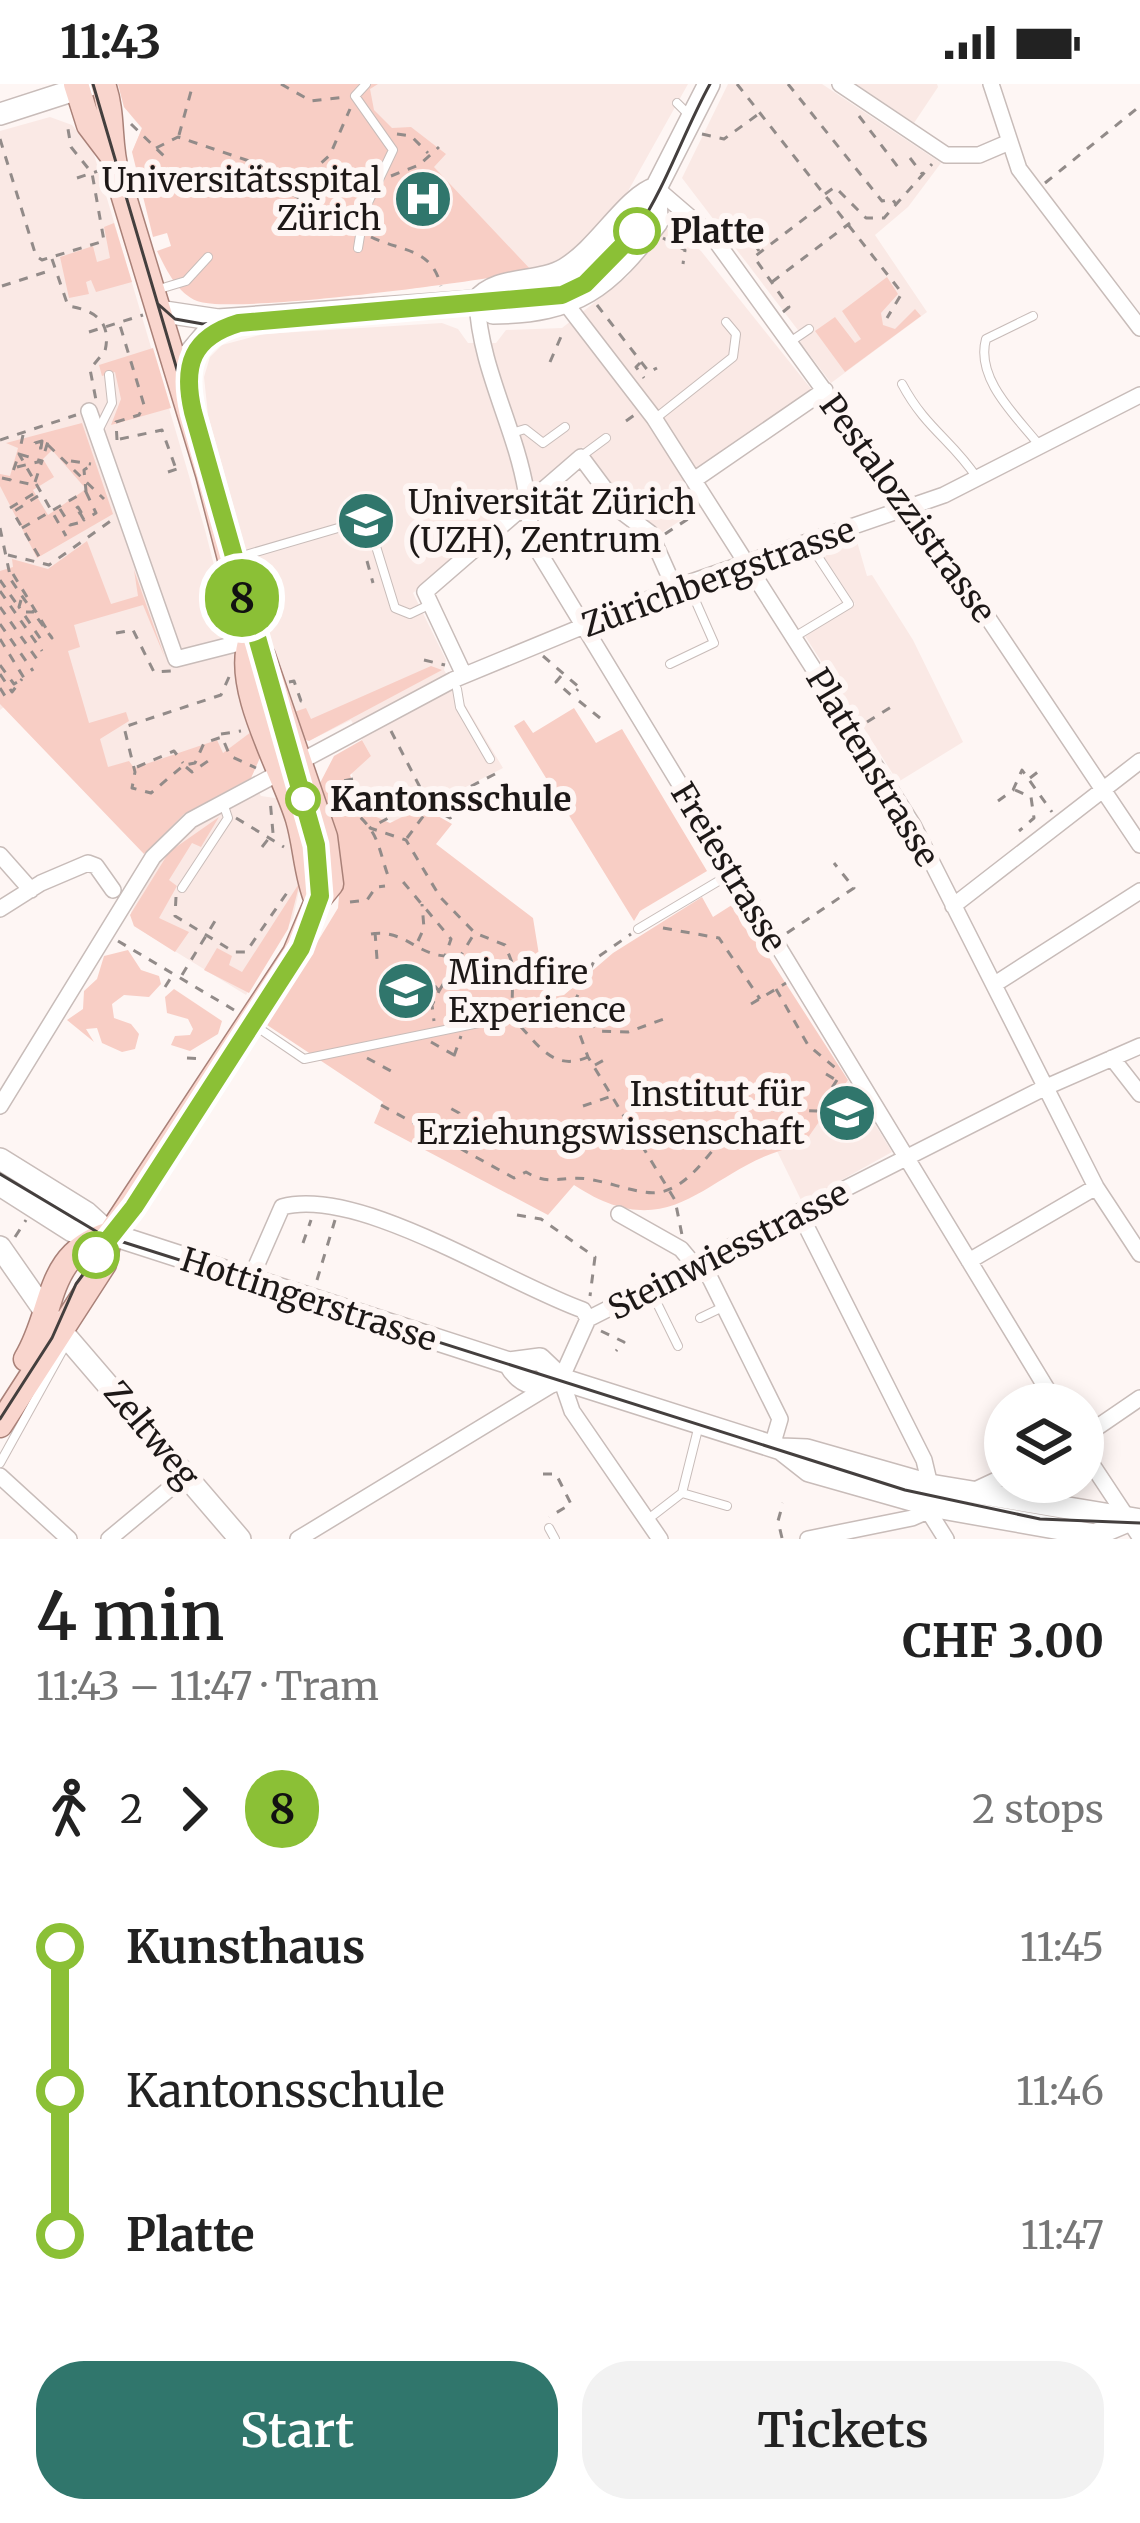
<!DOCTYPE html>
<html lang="en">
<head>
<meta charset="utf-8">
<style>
	body { margin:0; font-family:Merriweather,serif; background:#f2f2f2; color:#222; height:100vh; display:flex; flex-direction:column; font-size:45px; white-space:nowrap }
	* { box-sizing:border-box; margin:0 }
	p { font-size:39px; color:#767676 }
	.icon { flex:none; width:66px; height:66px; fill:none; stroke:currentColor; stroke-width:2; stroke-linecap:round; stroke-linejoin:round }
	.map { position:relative; height:1455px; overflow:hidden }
	.details { display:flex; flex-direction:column; background:#fff; flex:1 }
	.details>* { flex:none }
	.badge { padding:0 24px; border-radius:39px; font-size:42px; line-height:78px }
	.buttons { position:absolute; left:984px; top:1299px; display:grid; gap:24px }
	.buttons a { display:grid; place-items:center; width:120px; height:120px; border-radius:50%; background:#fff; box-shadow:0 6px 18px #0003; font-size:60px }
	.map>.badge { position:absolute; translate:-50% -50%; box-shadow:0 0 0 6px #fff }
	.legs { display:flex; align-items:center; gap:18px; height:132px; padding:0 36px; font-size:39px }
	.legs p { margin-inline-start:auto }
	.overview { display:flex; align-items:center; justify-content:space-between; height:204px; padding:0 36px }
	h1 { font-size:66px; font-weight:600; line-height:90px }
	.action { display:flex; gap:24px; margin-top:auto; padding:24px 36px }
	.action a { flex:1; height:138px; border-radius:48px; background:#30766c; color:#fff; font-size:48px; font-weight:600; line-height:138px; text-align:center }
	.action a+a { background:#f2f2f2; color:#222 }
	ul { padding:0 36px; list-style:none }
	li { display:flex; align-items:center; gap:42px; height:144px; font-size:45px }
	li i { display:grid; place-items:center; width:18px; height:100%; margin:0 15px; background:currentColor }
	li i::after { content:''; width:30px; height:30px; margin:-15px; border:9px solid; border-radius:50%; background:#fff }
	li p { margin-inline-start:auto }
	li:first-child i { background:linear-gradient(#0000 50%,currentColor 0) }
	li:last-child i { background:linear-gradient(currentColor 50%,#0000 0) }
	.status { display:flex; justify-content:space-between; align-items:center; height:84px; padding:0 60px; background:#fff; direction:ltr }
	.status svg { height:33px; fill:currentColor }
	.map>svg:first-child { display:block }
</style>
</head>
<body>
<div class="status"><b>11:43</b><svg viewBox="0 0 49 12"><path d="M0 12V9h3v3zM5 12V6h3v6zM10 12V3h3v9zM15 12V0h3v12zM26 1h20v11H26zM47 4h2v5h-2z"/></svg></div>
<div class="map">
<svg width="1140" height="1455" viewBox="0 0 1140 1455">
	<rect width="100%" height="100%" fill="#fef6f4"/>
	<path fill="#fae9e5" d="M118 0H688L618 125 581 163 550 180 532 187 408 205 219 219 185 210 268 176 132 68 142 45 124 23Z
		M728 0H822L941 79 908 123 875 151 927 228 831 299 800 258 804 254 682 94Z
		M856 0H937L938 3 914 39Z
		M50 33 72 41 93 67 205 446 262 669 251 694 261 712 282 715 295 757 300 802 293 834 246 911 134 842 131 828 157 782 5 622 0 626V47Z
		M672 144 701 167 816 311 683 396 701 423 660 450 625 424 583 363 413 509 446 576 444 586 503 684 399 737 372 735 353 704 352 687 371 672 351 636 309 657 298 653 208 331 204 293 210 273 222 261 264 250 442 239 458 245 468 259H496L506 246 562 244 628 192 664 146Z
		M856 454 867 492 872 491 913 556 963 658 898 698 805 552 855 520 820 467Z
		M848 996 892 1068 802 1118 776 1065 803 1061Z"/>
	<path fill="#f8cec5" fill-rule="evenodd" d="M118 0H378L370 5 374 26 392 44 411 43 446 70 434 83 532 187C481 197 234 231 197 217 177 209 166 185 157 167L171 162 167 149 153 153 132 68 142 44 124 23Z
		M114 139 132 198 96 208 91 196 86 198 89 210 69 214 60 173 93 162 97 178 110 174 104 143Z
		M887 193 898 210 881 229 883 241 895 245 915 225 921 232 845 288 815 247 835 233 855 259 861 255 842 227Z
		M153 264 171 324 111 341 121 315 115 288 102 292 99 281Z
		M82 339 113 430 37 474 0 402V390L10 392 18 364 6 359ZM52 366 86 405 48 431 33 406 54 393 43 375Z
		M87 457 111 520 138 512 134 486 165 574 143 521 74 541 80 563 68 567 89 639 126 628 129 637 100 655 108 683 129 677 134 684 217 656 223 669 255 645 262 669 251 694 184 730 144 770 0 620V487L13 483 12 475 48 485Z
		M431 582 442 586 309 657 298 653 291 629 306 624 311 635Z
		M574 624 596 659 622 645 707 787 640 827 634 837 514 642 524 636 533 649Z
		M362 656 371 672 350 691 365 728 390 739 422 723 452 740 436 760 533 834 546 914 564 911 613 869 702 813 713 833 735 819 742 841 761 861 848 996 803 1061C708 1077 679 1170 574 1101L548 1131 374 1039 383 1018 267 941 338 824 341 787 320 699 334 672Z
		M219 733 201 763 192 759 169 796 177 802 159 834 189 848 175 868 134 842 130 831 169 768Z
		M300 798 288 845 249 909 204 886 217 864 232 872 229 881 242 888Z
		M128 866 141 886 159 892 161 900 149 913 124 911 112 920 114 934 131 940 139 950 135 965 122 968 102 959 97 944 86 945 94 958 67 936 83 925 84 907 97 895 104 872Z
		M174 905 222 937 218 950 190 967 171 961 175 952 190 951 193 945 188 935 167 929 165 913Z"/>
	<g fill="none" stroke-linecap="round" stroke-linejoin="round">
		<defs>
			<path id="service" d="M677 19 690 32
				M358 164 364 127 393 66 355 12 366 0
				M156 206 186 197 208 173
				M490 216C561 210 616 195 648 123
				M1033 232 986 255C975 295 1017 333 1040 362
				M790 258 809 245
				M902 300C926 345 952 356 977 394
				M656 334 733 273 736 250 726 238
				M97 349 112 319 109 291
				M509 350 525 345 543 359 565 343
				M583 371 606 354
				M232 475 362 437 370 443 395 524 410 530 429 521
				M796 552 849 520 809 459
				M670 580 714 559 688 500
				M457 605 460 623 490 675
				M182 804 228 734 223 719
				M638 845 732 789
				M251 939 304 975 566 921
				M651 1207 678 1262
				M700 1234 723 1223
				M0 1379 66 1260
				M682 1409 727 1422
				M647 1436 682 1409 699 1341
				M549 1444 555 1455"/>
			<path id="minor" d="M840 0 946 71H979L1007 59
				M991 0 1019 85 1140 244
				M656 104 713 153 980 522 1140 761
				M477 217C480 285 515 342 526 407 530 432 528 447 540 470L1056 1320
				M567 221 654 334 913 741 1096 1103 1140 1170
				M89 327 176 575 251 556
				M694 396 825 306
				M464 591 425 508 581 373 622 428 650 449 675 505
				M0 771 31 806
				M953 822 1140 677
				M0 825 41 799 88 779 96 782 113 806
				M995 900 1140 807
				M1112 974 1140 1010
				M0 1022 153 773 191 736 453 596 688 499 944 411 1140 311
				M619 1130 681 1165 696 1183
				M800 1130 924 1376 930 1401
				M969 1177 1096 1103
				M703 1180 780 1335 772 1362
				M250 1196 282 1123C359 1102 504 1198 583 1226L588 1235
				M561 1295 572 1327 660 1455
				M1083 1353 1140 1314
				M1083 1367 1140 1453
				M0 1392 69 1455
				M975 1406 1005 1392
				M929 1428 946 1455
				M109 1455 186 1391
				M298 1455 561 1295 588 1235 1044 1004 1140 962
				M808 1455 912 1434 937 1423"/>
			<path id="tertiary" d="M0 30 93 0
				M477 217 493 229C577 228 608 203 657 138L656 104 709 0
				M158 227 218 236 477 217C496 192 538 201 565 185 600 164 626 114 656 104
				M176 286 218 236
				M0 1075 87 1129 110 1150
				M0 1101 72 1147 105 1150
				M0 1163 46 1229 240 1455"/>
			<path id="secondary" d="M110 1150 509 1279 540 1275 561 1295 781 1365 807 1366 930 1401 1140 1436
				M509 1279C522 1302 538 1303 561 1295
				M781 1365 809 1387 936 1423 1095 1451 1128 1437"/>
			<path id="primary" d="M76 0 89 41 111 70
				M251 556C233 603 284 688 298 735 306 762 306 791 317 817
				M26 1275C56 1226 44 1170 110 1150
				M0 1341 104 1180 110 1150 295 869 317 817 331 800 325 753 263 572 251 556 208 390 117 90C108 59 114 31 103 0"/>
		</defs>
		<use href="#service" stroke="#c8bcb9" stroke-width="10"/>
		<use href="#minor" stroke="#c8bcb9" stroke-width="18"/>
		<use href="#tertiary" stroke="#c8bcb9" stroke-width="24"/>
		<use href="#secondary" stroke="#c8bcb9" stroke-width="24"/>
		<use href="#primary" stroke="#a98178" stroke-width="27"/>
		<path stroke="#928b89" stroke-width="3" stroke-dasharray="9 9" stroke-linecap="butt" d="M281 0 311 17 347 13
			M737 0 902 209 887 234
			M788 0 882 117 892 115 896 120
			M859 32 898 83
			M131 40 164 72
			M397 50 411 52 428 69
			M702 50 724 55 760 29
			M179 51 193 0
			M0 55 36 172 42 176 104 157 92 89 71 63 67 39
			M156 64 178 53 264 82 294 103 290 109 348 141
			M910 74 923 91
			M391 92 419 81 439 63
			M77 94 98 87
			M1045 99 1140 22
			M295 103 330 71 350 25
			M825 110 835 103 866 134H884L932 80
			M286 126 290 111
			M371 153C402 168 431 163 441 202
			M663 154 685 166 683 180
			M759 167 749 152 763 141
			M52 175 68 222C94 226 112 237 105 267L90 285 96 316
			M772 198 850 139
			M2 202 52 186
			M597 221 649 288 657 284
			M783 228 789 223 754 173 830 115
			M89 248 143 231
			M550 278 563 248
			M640 279 636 283 644 294
			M626 337 636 330
			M23 351 19 370 66 452
			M120 355 162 346 176 385
			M0 356 76 331
			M117 356 116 338 139 331 144 321 119 238
			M42 357 41 364H35V359Z
			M48 361 104 415
			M71 377 91 380
			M17 383 42 377 49 354
			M168 388 183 383
			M2 394 34 401 42 377 19 370 10 396
			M38 412 13 428 41 476
			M78 423 81 428 77 430 74 426Z
			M10 424 38 407
			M60 425 70 441 82 438
			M80 429 84 436 96 429 86 408
			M0 444 11 496 33 528H22
			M22 444 86 407 84 386 93 380
			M665 450 697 429
			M8 471 49 481 112 436
			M367 477 373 499
			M13 490 52 554 33 528
			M256 495 265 537
			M0 496 18 522
			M260 503 272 500
			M0 507 42 567
			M21 516 19 523 44 560
			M0 523 39 578
			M0 540 33 587
			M116 549 133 546 154 588 172 587
			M0 555 24 594 14 600 0 581
			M543 572 580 604
			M424 576 445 581
			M0 590 12 608 22 595
			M561 592 556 598 572 612 578 605
			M229 593 221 611 124 643 135 688 132 704 151 709 184 681 195 679 204 659 222 653 230 672 256 684
			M289 598 294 597 301 617 308 619
			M0 604 5 612 10 609
			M579 617 605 638
			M867 638 896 620
			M391 647 425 713
			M221 650 241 647
			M137 683 174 667 183 679
			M186 683 192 688 208 677 203 670
			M495 690 430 723 425 714 370 744 406 756 440 813 475 849 505 861 513 881 512 924
			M1030 694 1039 687
			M353 695 342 697C341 724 359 727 371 746 380 759 383 780 389 794
			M1015 706 1031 713 1034 734 1019 747
			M998 717 1013 706 1022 686 1052 728
			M236 734 284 763
			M407 754 430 723 450 734 458 730
			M262 763 273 749 270 715
			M176 813 175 832 234 868H246L291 803
			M350 818 367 816 376 803 385 802
			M663 844 719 854 760 915
			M375 848 377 875
			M787 849 854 804 834 779
			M371 850C404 845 416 870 445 872L451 855 399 793
			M118 857 234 926
			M418 857 424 844 422 820
			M423 888 439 907 432 921 434 937
			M182 891 215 837
			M165 903 174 889
			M776 905 808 961 839 987
			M439 907 474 850
			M574 919 595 875 631 850
			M751 920 786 899
			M577 923 598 947 628 948 664 935
			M584 934 580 951 588 973 675 1116 682 1151
			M521 943C541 965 556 987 588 973
			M431 958 461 975
			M454 972 461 952
			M187 974 203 975
			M367 974 391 987
			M595 981 606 975
			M826 990 836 996
			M381 1021 514 1094 526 1088C550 1103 563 1091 588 1095 607 1098 625 1105 644 1108 691 1117 717 1049 750 1025L817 1027 837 996
			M583 1022 609 1013
			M438 1051 458 1044 459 1029 450 1024
			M623 1060H640
			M517 1131 541 1135 595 1173 590 1212
			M15 1153 26 1136
			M303 1159 311 1136
			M317 1196 335 1136
			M601 1247 624 1258 616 1267
			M543 1390H556L571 1420 549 1433
			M782 1454 778 1437 783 1419"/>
		<use href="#service" stroke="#fff" stroke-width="8"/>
		<use href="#minor" stroke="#fff" stroke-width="15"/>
		<use href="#tertiary" stroke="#fff" stroke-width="21"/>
		<use href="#secondary" stroke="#fff" stroke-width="21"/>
		<use href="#primary" stroke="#f9d5cd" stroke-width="24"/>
		<path stroke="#443f3e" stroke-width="3" d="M158 220 175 235 203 240 569 209C648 169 670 72 710 0
			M0 1090 104 1152 905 1406 1040 1435 1140 1439
			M0 1335 52 1254 76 1200 135 1121 301 864C321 829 325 795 315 755L93 0"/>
	</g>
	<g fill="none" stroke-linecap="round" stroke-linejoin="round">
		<defs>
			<path id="line-1" d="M96 1171 134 1123 301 864 320 812 316 761 193 328C182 281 192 253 239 239L562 211 585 200 637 147"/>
		</defs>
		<use href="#line-1" stroke="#fff" stroke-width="27"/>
		<use href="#line-1" stroke="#8bc036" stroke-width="18"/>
	</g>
	<defs>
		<symbol id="hospital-disc" viewBox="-11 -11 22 22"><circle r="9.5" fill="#30766c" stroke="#fef6f4"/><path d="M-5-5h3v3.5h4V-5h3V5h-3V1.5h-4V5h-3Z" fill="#fff"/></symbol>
		<symbol id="university-disc" viewBox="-11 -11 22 22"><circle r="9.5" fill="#30766c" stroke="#fef6f4"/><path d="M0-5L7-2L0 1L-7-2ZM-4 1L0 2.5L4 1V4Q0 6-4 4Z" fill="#fff"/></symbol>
	</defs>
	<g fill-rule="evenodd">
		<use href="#hospital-disc" x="390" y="82" width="66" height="66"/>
		<use href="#university-disc" x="333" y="404" width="66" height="66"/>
		<use href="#university-disc" x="373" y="874" width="66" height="66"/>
		<use href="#university-disc" x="814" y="996" width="66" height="66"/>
	</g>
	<g fill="#fff" stroke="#8bc036" stroke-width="6">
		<circle cx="637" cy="147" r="21"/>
		<circle cx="303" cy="715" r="15"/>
		<circle cx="96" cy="1171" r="21"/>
	</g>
	<g text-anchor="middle" stroke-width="12" stroke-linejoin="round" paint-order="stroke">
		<g font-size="33" fill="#1d1817" stroke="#fef6f4" text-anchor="end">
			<text x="381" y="108">Universitätsspital<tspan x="381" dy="38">Zürich</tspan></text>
			<text x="408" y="430" text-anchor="start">Universität Zürich<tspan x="408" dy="38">(UZH), Zentrum</tspan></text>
			<text x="448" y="900" text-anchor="start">Mindfire<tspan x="448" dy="38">Experience</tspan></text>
			<text x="805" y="1022">Institut für<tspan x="805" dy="38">Erziehungswissenschaft</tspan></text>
		</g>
		<g font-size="33" font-weight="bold" fill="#1d1817" stroke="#fef6f4" text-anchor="start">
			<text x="670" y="159">Platte</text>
			<text x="330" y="727">Kantonsschule</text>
		</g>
		<g font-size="33" fill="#1d1817" stroke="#fef6f4">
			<text transform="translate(908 424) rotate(54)" y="12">Pestalozzistrasse</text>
			<text transform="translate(718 493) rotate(-20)" y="12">Zürichbergstrasse</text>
			<text transform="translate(873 683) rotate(59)" y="12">Plattenstrasse</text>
			<text transform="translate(729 783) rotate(59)" y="12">Freiestrasse</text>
			<text transform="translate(728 1166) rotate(-27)" y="12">Steinwiesstrasse</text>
			<text transform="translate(309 1215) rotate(18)" y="12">Hottingerstrasse</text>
			<text transform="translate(152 1350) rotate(50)" y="12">Zeltweg</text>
		</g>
	</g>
</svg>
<div class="buttons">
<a><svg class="icon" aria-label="layers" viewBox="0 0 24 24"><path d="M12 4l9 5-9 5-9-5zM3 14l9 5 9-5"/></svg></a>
</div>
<b class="badge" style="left:242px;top:514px;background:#8bc036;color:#111">8</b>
</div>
<section class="details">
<div class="overview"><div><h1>4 min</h1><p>11:43 – 11:47 · Tram</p></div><b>CHF 3.00</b></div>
<div class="legs"><svg class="icon" aria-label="walk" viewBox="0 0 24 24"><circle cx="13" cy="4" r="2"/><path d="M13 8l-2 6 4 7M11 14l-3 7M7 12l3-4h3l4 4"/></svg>2<svg class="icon" aria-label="forward" viewBox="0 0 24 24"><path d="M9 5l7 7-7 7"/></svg><b class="badge" style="background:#8bc036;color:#111">8</b><p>2 stops</p></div>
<ul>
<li><i style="color:#8bc036"></i><b>Kunsthaus</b><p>11:45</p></li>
<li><i style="color:#8bc036"></i><span>Kantonsschule</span><p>11:46</p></li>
<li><i style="color:#8bc036"></i><b>Platte</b><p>11:47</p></li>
</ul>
<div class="action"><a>Start</a><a>Tickets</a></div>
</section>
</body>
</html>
